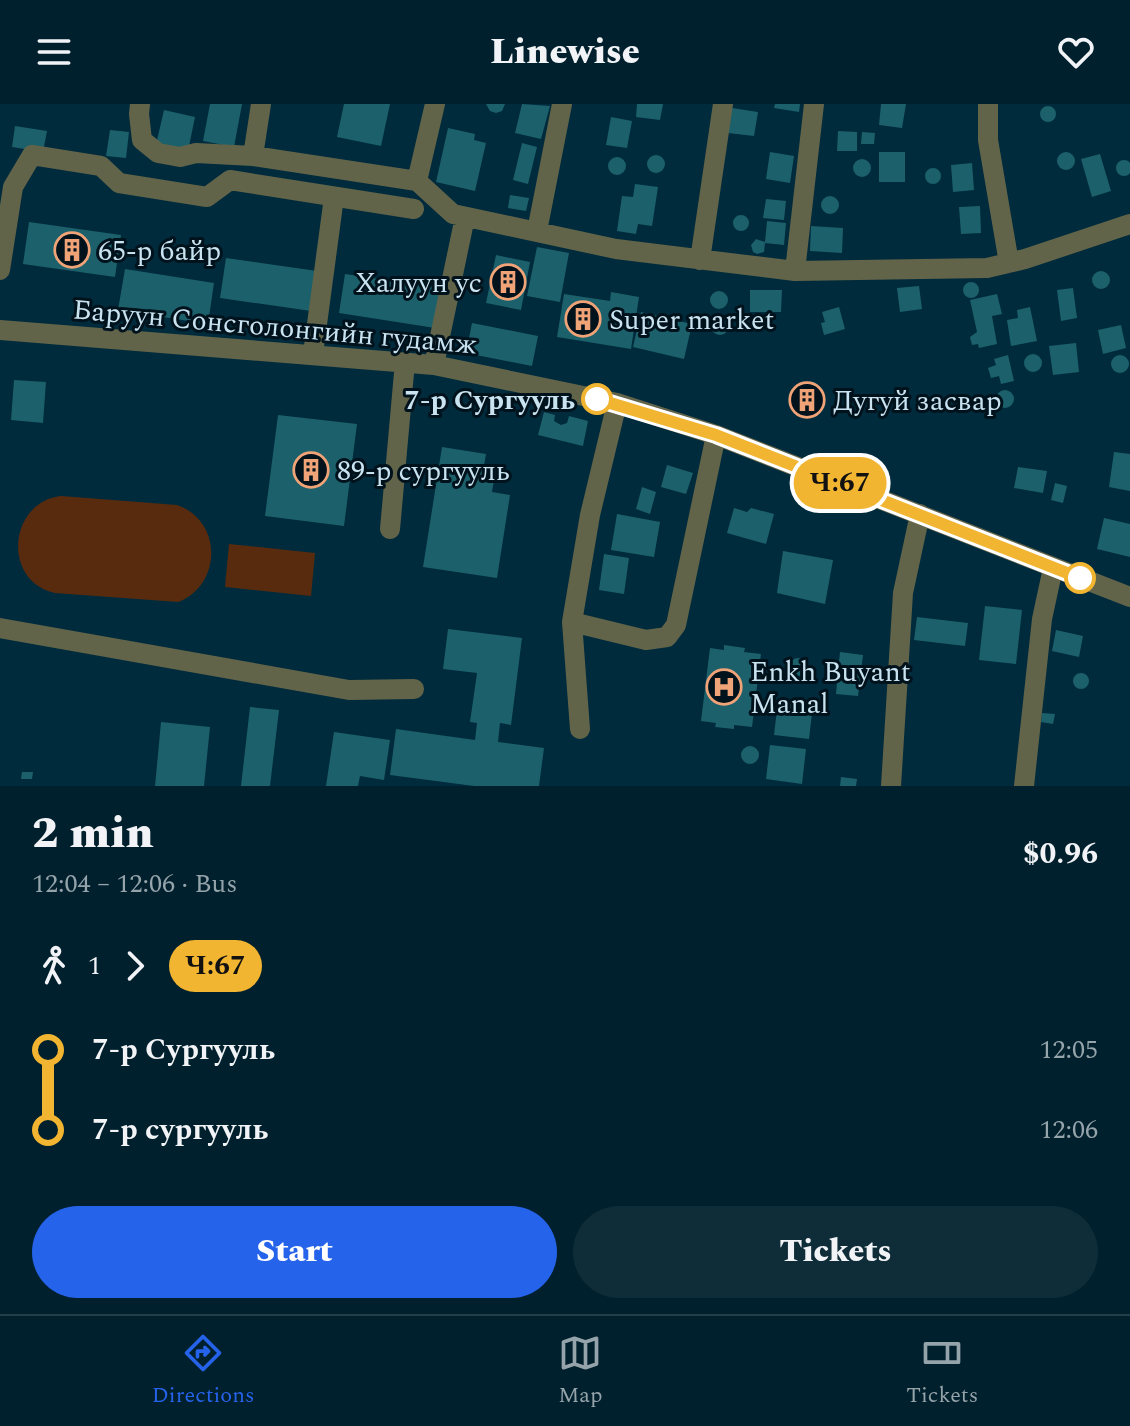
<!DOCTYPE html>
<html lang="en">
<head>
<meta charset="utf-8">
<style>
	body { margin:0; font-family:Spectral,serif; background:#0e2d39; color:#f1f3f6; height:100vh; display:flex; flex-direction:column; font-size:30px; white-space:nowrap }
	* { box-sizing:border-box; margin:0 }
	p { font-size:26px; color:#95a3aa }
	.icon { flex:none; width:44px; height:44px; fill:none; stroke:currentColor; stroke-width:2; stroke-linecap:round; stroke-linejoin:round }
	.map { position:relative; height:682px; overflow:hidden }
	.panel { display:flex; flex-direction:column; background:#00202d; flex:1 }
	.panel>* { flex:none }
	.badge { padding:0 16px; border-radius:26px; font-size:28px; line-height:52px }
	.map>.badge { position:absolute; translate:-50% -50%; box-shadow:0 0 0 4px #fff }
	.legs { display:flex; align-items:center; gap:12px; height:88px; padding:0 32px; font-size:26px }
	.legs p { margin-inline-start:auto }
	.summary { display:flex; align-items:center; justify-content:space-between; height:136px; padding:0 32px }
	h1 { font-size:44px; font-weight:800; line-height:60px }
	.primary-button { display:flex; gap:16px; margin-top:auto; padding:16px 32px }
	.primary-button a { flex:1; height:92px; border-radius:48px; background:#2563eb; color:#fff; font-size:32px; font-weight:800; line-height:92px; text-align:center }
	.primary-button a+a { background:#0e2d39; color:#f1f3f6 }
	ul { padding:0 32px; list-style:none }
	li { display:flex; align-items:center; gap:28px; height:80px; font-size:30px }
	li i { display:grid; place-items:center; width:12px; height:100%; margin:0 10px; background:currentColor }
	li i::after { content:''; width:20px; height:20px; margin:-10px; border:6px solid; border-radius:50%; background:#00202d }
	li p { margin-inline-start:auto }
	li:first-child i { background:linear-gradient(#0000 50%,currentColor 0) }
	li:last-child i { background:linear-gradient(currentColor 50%,#0000 0) }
	header { display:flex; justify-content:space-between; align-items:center; height:104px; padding:0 32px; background:#00202d; font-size:36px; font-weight:800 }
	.tabs { display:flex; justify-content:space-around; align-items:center; height:112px; border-top:2px solid #223e49; background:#00202d; font-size:22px; color:#95a3aa }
	.tabs a { display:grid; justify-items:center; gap:4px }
	.tabs .active { color:#2563eb }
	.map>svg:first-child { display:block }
</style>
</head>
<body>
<header><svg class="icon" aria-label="menu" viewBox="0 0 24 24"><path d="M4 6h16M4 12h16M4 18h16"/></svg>Linewise<svg class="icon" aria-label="heart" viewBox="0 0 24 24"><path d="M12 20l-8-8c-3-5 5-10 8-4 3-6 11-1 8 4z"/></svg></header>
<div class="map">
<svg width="1130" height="682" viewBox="0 0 1130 682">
	<rect width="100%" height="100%" fill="#002b3c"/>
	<path fill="#582b0f" d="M61 392 177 401C223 417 222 481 178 498L55 489C2 478 8 398 61 392Z
		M229 440 315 449 311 492 225 483Z"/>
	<path fill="#1b606b" d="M210 0H242L234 43 203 37Z
		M344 0H390L381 42 337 33Z
		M486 0H505L502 7 496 9 490 7Z
		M522 0 550 2 541 35 515 29Z
		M637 0H663L660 16 636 13Z
		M775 0H800L799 8 774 4Z
		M881 0H906L902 24 879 21Z
		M1040 10a8 8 0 1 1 16 0a8 8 0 1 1-16 0Z
		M732 4 758 8 754 32 728 29Z
		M164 6 195 13 187 52 155 45Z
		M611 13 632 17 627 44 606 41Z
		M15 22 47 27 43 48 12 43Z
		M448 24 475 30 474 36 486 39 475 87 436 78Z
		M110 26 129 28 126 54 106 52Z
		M838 27 857 28V47H837Z
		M862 28 875 29 874 40H861Z
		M522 39 537 43 528 80 513 76Z
		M1057 57a9 9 0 1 1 18 0a9 9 0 1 1-18 0Z
		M770 48 794 52 790 79 766 75Z
		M879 48H905V78H879Z
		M1100 50 1111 87 1092 93 1081 55Z
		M647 60a9 9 0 1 1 18 0a9 9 0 1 1-18 0Z
		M608 62a9 9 0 1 1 18 0a9 9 0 1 1-18 0Z
		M853 64a9 9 0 1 1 18 0a9 9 0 1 1-18 0Z
		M1116 64a8 8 0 1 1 16 0a8 8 0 1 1-16 0Z
		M972 59 974 86 953 88 951 61Z
		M925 72a8 8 0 1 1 16 0a8 8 0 1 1-16 0Z
		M635 80 658 83 652 122 638 120 636 130 617 127 622 92 633 93Z
		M510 91 529 94 526 107 508 104Z
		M821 101a9 9 0 1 1 18 0a9 9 0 1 1-18 0Z
		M766 95 786 97 784 116 763 114Z
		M980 102 981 129 961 130 959 103Z
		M733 119a8 8 0 1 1 16 0a8 8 0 1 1-16 0Z
		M767 117 786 119 784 141 765 139 764 148 757 150 753 148 751 141 756 135 765 138Z
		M29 118 121 131 115 173 23 160Z
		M811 122 843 124 842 149 810 147Z
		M537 143 569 149 560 198 527 192Z
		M496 151 530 158 521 206 486 199Z
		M226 154 317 167 311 207 220 194Z
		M125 165 214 179 208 220 118 206Z
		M1092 176a9 9 0 1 1 18 0a9 9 0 1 1-18 0Z
		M345 170 441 184 435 224 339 209Z
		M963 186a8 8 0 1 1 16 0a8 8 0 1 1-16 0Z
		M919 182 922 205 900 208 897 184Z
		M1073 184 1077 214 1061 217 1057 186Z
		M750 186H782L781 208H750Z
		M710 196a9 9 0 1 1 18 0a9 9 0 1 1-18 0Z
		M611 188 639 193 631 245 557 233 564 190 610 197Z
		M997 190 1002 210 992 212 997 240 979 244 978 240 972 241 970 233 977 228 970 196Z
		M839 203 845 225 824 231 821 219 825 218 822 208Z
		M1030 203 1037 237 1011 242 1007 216 1018 214 1017 206Z
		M641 208 692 220 684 255 633 243Z
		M711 222a9 9 0 1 1 18 0a9 9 0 1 1-18 0Z
		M472 219 538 232 532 262 466 249Z
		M1121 221 1126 244 1103 250 1098 226Z
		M1076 239 1079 268 1053 271 1049 242Z
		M1024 259a9 9 0 1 1 18 0a9 9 0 1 1-18 0Z
		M1111 260a9 9 0 1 1 18 0a9 9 0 1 1-18 0Z
		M1008 251 1014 277 1001 280 999 272 991 274 988 264 996 261 994 255Z
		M14 276 46 278 43 319 11 316Z
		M797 284H819V308L794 309Z
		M996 295a9 9 0 1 1 18 0a9 9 0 1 1-18 0Z
		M544 308 555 311 554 317 561 321 567 319 569 312 588 317 583 342 538 331Z
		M278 311 357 320 344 422 265 412Z
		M442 343 486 350 483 367 495 369 492 388 510 391 497 474 423 463Z
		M1114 348 1130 350V387L1109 383Z
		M667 361 693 369 686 390 661 383Z
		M1018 363 1047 367 1043 389 1014 384Z
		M1055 379 1067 382 1063 399 1051 396Z
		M642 383 656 388 650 410 636 405Z
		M734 404 747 408 751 404 774 410 766 440 727 429Z
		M617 410 660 418 654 453 611 446Z
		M1104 414 1130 420V453L1097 445Z
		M783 447 833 456 825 500 777 489Z
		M604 450 629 454 624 490 599 486Z
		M985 502 1022 506 1016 560 979 556Z
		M917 513 968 519 965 542 914 536Z
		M448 525 522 534 511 621 500 619 498 638 544 644 539 682H474L390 671 396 625 475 636 477 619 470 618 477 569 443 565Z
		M1056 526 1083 532 1079 553 1052 547Z
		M724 541 745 544 744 548 761 550 752 623 734 621V625L715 623 716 619 701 617 710 544 724 546Z
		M840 548 863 551 858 592 836 590 838 567 831 566 832 558H839Z
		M789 563a9 9 0 1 1 18 0a9 9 0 1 1-18 0Z
		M1073 577a8 8 0 1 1 16 0a8 8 0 1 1-16 0Z
		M778 597 813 601 809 635 774 631Z
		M250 603 279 606 270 682H241Z
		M1042 609 1055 610 1053 620 1041 618Z
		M161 618 210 623 204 682H155Z
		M334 628 390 636 384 676 360 672 358 682H326Z
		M770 641 806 645 802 680 766 675Z
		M741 651a9 9 0 1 1 18 0a9 9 0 1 1-18 0Z
		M22 668H33L32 675H21Z
		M841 673 857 675 856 682H840Z"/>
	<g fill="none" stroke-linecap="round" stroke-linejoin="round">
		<path stroke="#626449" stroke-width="20" d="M140 0 139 10 142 36 158 49 180 53 196 49 253 52 417 77 453 110 616 145 795 167 987 164 1025 155 1130 120
			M988 0V36L1009 159
			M253 52 261 0
			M417 77 435 0
			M537 127 562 0
			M700 156 723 0
			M0 166 13 83 32 51 101 62 119 79 207 93 230 76 414 105
			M795 167 814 0
			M0 226 434 261 617 299 716 331 1130 493
			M313 250 334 93
			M434 261 465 113
			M390 425 405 258
			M572 518 646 536 667 533 676 521 716 331
			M0 524 349 586 414 585
			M580 625 572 518 590 411 617 299
			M891 682 903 489 920 410
			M1024 682 1042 515 1053 464"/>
	</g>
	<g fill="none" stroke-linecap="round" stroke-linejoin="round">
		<defs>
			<path id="line-1" d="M597 295 716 331 1080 474"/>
		</defs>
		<use href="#line-1" stroke="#fff" stroke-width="18"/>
		<use href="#line-1" stroke="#f1b531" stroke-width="12"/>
	</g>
	<defs>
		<symbol id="building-ring" viewBox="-11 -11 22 22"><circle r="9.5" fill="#00121c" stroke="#efa377" stroke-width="1.5"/><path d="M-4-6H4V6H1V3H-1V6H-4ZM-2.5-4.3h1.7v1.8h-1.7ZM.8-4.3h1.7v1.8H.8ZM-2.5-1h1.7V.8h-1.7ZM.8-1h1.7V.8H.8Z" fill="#efa377"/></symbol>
		<symbol id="hospital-ring" viewBox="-11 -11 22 22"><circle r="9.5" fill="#00121c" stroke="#efa377" stroke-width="1.5"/><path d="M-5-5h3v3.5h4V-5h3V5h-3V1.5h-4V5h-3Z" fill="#efa377"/></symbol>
	</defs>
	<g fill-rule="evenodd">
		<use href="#building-ring" x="52" y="126" width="40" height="40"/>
		<use href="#building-ring" x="488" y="158" width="40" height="40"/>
		<use href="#building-ring" x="563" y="195" width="40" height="40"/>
		<use href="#building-ring" x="787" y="276" width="40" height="40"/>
		<use href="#building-ring" x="291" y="346" width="40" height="40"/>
		<use href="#hospital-ring" x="704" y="563" width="40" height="40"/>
	</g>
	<g fill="#fff" stroke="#f1b531" stroke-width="4">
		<circle cx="597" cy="295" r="14"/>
		<circle cx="1080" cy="474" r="14"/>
	</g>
	<g text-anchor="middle" stroke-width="6" stroke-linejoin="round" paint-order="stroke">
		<g font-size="28" fill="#c9e3f1" stroke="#00121c" text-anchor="start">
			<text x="98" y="156">65-р байр</text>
			<text x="482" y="188" text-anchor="end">Халуун ус</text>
			<text x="609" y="225">Super market</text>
			<text x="833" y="306">Дугуй засвар</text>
			<text x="337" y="376">89-р сургууль</text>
			<text x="750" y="577">Enkh Buyant<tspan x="750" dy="32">Manal</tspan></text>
		</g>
		<g font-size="28" fill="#c9e3f1" stroke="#00121c">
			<text transform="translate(275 222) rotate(5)" y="10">Баруун Сонсголонгийн гудамж</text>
		</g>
		<g font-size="28" font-weight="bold" fill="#c9e3f1" stroke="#00121c" text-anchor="end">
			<text x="575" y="305">7-р Сургууль</text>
		</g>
	</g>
</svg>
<b class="badge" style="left:840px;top:379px;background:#f1b531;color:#111">Ч:67</b>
</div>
<section class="panel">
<div class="summary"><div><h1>2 min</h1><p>12:04 – 12:06 · Bus</p></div><b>$0.96</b></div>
<div class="legs"><svg class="icon" aria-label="walk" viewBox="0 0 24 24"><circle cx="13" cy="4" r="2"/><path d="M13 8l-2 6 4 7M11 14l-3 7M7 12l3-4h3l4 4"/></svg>1<svg class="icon" aria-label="forward" viewBox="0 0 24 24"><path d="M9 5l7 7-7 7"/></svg><b class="badge" style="background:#f1b531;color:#111">Ч:67</b></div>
<ul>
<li><i style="color:#f1b531"></i><b>7-р Сургууль</b><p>12:05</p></li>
<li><i style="color:#f1b531"></i><b>7-р сургууль</b><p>12:06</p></li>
</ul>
<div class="primary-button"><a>Start</a><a>Tickets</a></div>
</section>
<nav class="tabs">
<a class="active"><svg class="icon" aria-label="directions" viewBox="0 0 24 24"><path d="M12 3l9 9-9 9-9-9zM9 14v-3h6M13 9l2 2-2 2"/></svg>Directions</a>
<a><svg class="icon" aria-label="map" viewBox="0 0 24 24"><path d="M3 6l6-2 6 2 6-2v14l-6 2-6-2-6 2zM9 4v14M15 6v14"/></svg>Map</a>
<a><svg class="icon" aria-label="tickets" viewBox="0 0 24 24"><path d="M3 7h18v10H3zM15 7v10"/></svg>Tickets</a>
</nav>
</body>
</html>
